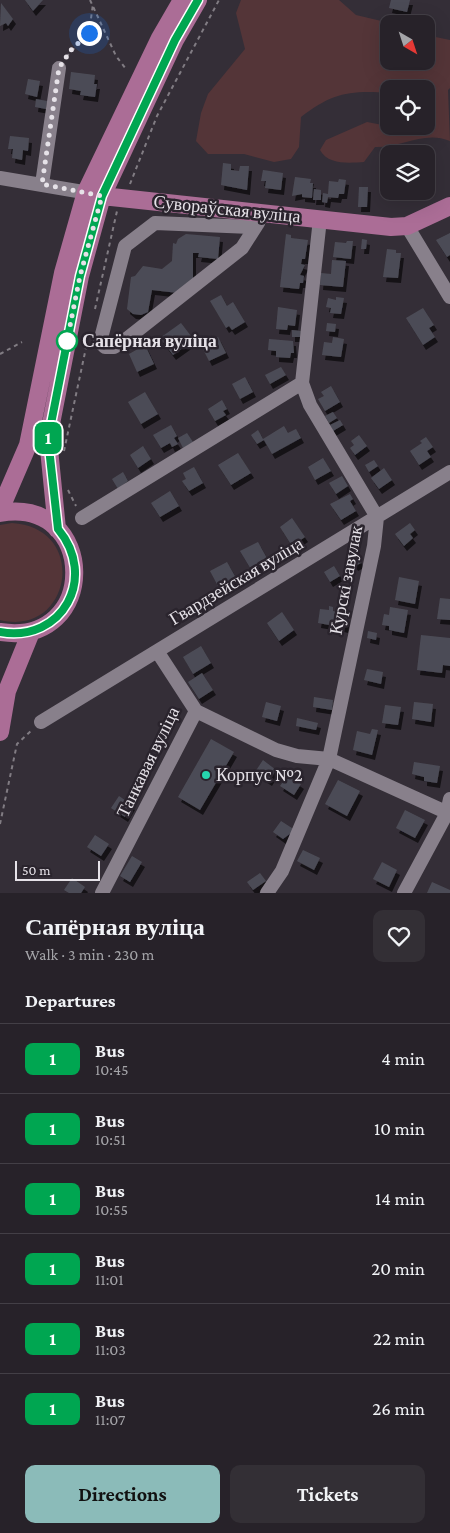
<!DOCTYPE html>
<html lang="en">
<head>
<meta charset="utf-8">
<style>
	body { margin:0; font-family:"Crimson Pro",serif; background:#332f35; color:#f1f3f6; height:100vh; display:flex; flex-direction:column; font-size:19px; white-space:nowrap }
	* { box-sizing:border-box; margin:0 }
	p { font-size:16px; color:#a4a4a8 }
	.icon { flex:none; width:28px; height:28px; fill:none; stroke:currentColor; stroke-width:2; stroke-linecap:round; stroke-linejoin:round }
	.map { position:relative; height:893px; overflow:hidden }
	.side { display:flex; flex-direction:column; background:#272229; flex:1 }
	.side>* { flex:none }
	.badge { padding:0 10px; border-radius:8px; font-size:18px; line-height:32px }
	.needle { width:32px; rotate:141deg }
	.tools { position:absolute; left:380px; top:15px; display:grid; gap:10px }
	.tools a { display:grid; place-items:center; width:55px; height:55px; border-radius:10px; background:#272229; box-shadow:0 5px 20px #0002,0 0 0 1px #433f46; font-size:25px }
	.scale { position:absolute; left:15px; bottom:12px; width:85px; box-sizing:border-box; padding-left:5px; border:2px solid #e6e2e8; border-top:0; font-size:14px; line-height:18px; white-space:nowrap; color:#e6e2e8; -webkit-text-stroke:4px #2a242d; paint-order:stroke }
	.you { position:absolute; width:25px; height:25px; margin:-12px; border:4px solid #fff; border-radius:50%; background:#1a73e8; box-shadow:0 0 0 8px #1a73e833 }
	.map>.badge { position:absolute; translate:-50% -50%; box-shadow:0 0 0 2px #fff }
	h2 { padding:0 25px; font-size:19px; line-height:45px }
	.round { display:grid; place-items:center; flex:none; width:52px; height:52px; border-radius:10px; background:#332f35 }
	.overview { display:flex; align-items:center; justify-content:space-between; height:85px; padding:0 25px }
	h1 { font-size:24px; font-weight:700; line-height:38px }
	.button { display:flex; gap:10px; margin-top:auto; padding:10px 25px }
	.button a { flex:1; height:58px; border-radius:10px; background:#8bbbb9; color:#111; font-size:20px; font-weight:700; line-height:58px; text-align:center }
	.button a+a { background:#332f35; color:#f1f3f6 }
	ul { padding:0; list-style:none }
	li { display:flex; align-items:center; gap:15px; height:70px; padding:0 25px; border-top:1px solid #433f46 }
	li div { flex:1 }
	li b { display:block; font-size:19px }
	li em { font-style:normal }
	li .badge { min-width:55px; font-weight:700; text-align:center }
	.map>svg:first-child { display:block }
</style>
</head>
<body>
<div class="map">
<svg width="450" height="893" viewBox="0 0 450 893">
	<defs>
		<filter id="shadow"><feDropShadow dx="3" dy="5" stdDeviation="0" flood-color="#0009"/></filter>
	</defs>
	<rect width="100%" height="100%" fill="#342e37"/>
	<path fill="#543538" d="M241 0H339L356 15 394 24H389V61H426V35L450 40V88L448 90 450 141C424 130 402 148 375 147L364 162C349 163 328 165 320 150L326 140 367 122 393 127 426 126V89H389V93C350 90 332 93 301 117L299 147 291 159 274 162 244 154H208L196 141 201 113 208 94 245 49 236 13Z
		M12 523C90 528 71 638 0 620V525Z"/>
	<path fill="#4c4c56" filter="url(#shadow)" d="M25 0H43L33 11Z
		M391 0H410L407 12 389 8Z
		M1 3 13 19 8 26 6 23 0 26Z
		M71 72 95 75 94 84H97L95 97 80 95 81 91 69 89Z
		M28 79 40 81 37 97 25 94Z
		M36 99 47 101 46 109 35 107Z
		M10 136 29 138 28 151 23 150 22 160 12 158 13 149H8Z
		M223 163 231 164V170L239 171 240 166H249L247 190 221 185Z
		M263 170 283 173 281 190 265 188 266 181H261Z
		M295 177 311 179 310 183H313L312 198 302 197V194L292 196Z
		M339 179 346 180 344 194H339L338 198 328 197 327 203 322 202 323 193 328 194 329 181 338 182Z
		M359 187H368L367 207H358Z
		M314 189 321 190V200H313Z
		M450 233V255L447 257 436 240Z
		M186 234 220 237 218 259 198 257 199 253H193V282L178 293 152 290 148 312 141 315 133 314 127 309 131 277 135 276 143 266 162 269 172 261 173 243 176 244 178 239Z
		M286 234 291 235V238L308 240 305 259H302L301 264 305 265 300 275 304 276 303 283H300L299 289 280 287Z
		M362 239 367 240 366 249H361Z
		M347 241H353L351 259 333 257 335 242 346 243Z
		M387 249 396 250V253H401L398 278 383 277Z
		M332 260 346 261 343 287 320 285 321 273 331 274Z
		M221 295 227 306 233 302 245 322 232 330 229 326 226 328 210 301Z
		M336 297 344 298 341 314 330 313 331 308 326 307 328 298 336 300Z
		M278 307 297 310 295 326 288 325 287 330 276 329Z
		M423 308 434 325 429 328 435 337 423 345 406 318Z
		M181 323 194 340 173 355 160 338Z
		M327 323 336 324 335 332 326 331Z
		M292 330 301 331 300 337H292Z
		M218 337 226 353 209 361 201 345Z
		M333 337 344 339 341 357 322 355 324 342 332 343Z
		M269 339 293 341 294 353H291L290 358 276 357V351L268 350Z
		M145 345 154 364 137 372 129 354Z
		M281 367 286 375 270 384 265 375Z
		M245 377 253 392 240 399 232 384Z
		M331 386 340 402 325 411 318 399 324 396 321 392Z
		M145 392 158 414 141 424 128 402Z
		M222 400 227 409 223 411 226 415 215 421 208 409Z
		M333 412 337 418 329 423 325 416Z
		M340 420 343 425 333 431 330 425Z
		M171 425 177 436 174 438 178 444 172 447 170 443 161 448 153 435Z
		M284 426 288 433 296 429 301 438 272 454 264 440 257 444 251 435 258 430 263 439Z
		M187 433 193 442 183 448 178 438Z
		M359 435 367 446 355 455 350 448 354 445 351 441Z
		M426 437 433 447 427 451 431 457 419 465 410 451 422 443 420 441Z
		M143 446 151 459 138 468 130 455Z
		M238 453 251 473 231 485 218 465Z
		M323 458 331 471 315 480 308 467Z
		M374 460 378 466 369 472 365 465Z
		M194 467 203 483 189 491 182 481 186 479 183 473Z
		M384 468 392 480 379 489 371 478Z
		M123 472 128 481 118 489 112 479Z
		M342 476 348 486 336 494 329 483Z
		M170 491 179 506 160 517 151 503Z
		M350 494 353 499 350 501 356 511 341 520 330 504Z
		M292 518 305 537 292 546 280 527Z
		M410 523 415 530 410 534 413 538 404 546 395 534Z
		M258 542 269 562 252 571 240 551Z
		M355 552 361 563 355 566 349 556Z
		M227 562 236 578 219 588 210 571Z
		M334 566 340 576 330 582 324 572Z
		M399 577 419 581 415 604 395 600Z
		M440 598 450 599V620L437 619Z
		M329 606 333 607V611L337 612 335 626 318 623 320 609 329 610Z
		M390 607 408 610 404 633 389 630V626L382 625 384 614 389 615Z
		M282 612 294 630 279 641 267 623Z
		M343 616 347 617 345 628 341 627Z
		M368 631 377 633 376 640 367 638Z
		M421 635 450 638V666L443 665 442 673 417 670Z
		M201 646 211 663 193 674 183 657Z
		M367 669 383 672 381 684 364 680Z
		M202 673 213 690 199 699 188 682Z
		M314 697 333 700 332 710 313 707Z
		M266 702 281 706 277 721 262 717Z
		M414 702 433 704 431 722 412 719Z
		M385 705 401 707 398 725 382 723Z
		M297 718 318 723 316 730 296 726Z
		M372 729 378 730 372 755 353 750 357 731 370 734Z
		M211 739 234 752 200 810 178 797Z
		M263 760 276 770 269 781 255 772Z
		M414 762 440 766 437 783 424 781V777L412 774Z
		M288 775 301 784 294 795 280 786Z
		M338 780 360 791 347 816 325 804Z
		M119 796 132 805 125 817 111 808Z
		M405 810 425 820 415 838 396 828Z
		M281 821 295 830 283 839 273 832Z
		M95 835 109 844 101 856 87 847Z
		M303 850 320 858 314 870 297 861Z
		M132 856 142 862 130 882 120 876Z
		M382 862 397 870 389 887 373 879Z
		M260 873 266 881 253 890 247 882Z
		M72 878 85 887 81 893H69L64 890Z
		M432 882 450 890V893H427Z"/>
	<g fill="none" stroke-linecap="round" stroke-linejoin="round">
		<path stroke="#817c83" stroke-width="2" stroke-dasharray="4 4" stroke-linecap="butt" d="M90 0 116 56 126 69
			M66 57 89 33 93 4
			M130 184 157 116 219 0
			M95 309 117 211
			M0 354 22 342
			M64 451 87 343
			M68 490 76 506
			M0 824 17 744 32 730"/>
		<path stroke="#88808b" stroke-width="14" d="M0 178 95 194
			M42 184 59 68
			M258 223 242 248 124 341 114 347H105L100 342 125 246 155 223 251 227 258 223 262 212
			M407 226 450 297
			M82 518 302 383
			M196 711 276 750 297 756 329 759 450 814
			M41 722 450 472
			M102 893 196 711 157 651
			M267 893 282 871 329 759 374 546 377 517 310 405 302 383 320 219
			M404 893 447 813 450 799"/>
		<path stroke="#ab6d96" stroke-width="18" d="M102 196 391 227 407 226 450 206
			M0 510 28 445 63 273 86 192 160 38 182 0
			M0 513C98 496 100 648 0 632
			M57 529 48 439 80 276 102 196 175 40 198 0
			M0 732 7 691 31 632"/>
	</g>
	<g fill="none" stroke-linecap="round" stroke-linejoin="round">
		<defs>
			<path id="line" d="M0 632C63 643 98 577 58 529L48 439 80 276 102 196 175 40 198 0"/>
		</defs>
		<use href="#line" stroke="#fff" stroke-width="11"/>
		<use href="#line" stroke="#00a651" stroke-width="8"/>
		<path stroke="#e6e2e8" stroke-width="5" stroke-dasharray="0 9" d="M67 341 66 346 80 276 102 196 42 184 59 68 71 50 89 33"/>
	</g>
	<circle fill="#fff" stroke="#00a651" stroke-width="2.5" cx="67" cy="341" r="10"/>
	<circle fill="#26d5ae" stroke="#2a242d" stroke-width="2" cx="206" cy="775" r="5"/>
	<g text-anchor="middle" stroke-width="5" stroke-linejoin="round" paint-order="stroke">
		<g font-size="18" fill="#e6e2e8" stroke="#2a242d">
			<text transform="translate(227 209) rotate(6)" y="6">Сувораўская вуліца</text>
			<text transform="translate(346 580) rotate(-79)" y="6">Курскі завулак</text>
			<text transform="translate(236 581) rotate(-31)" y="6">Гвардзейская вуліца</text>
			<text transform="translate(148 762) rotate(-64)" y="6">Танкавая вуліца</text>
		</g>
		<g font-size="18" font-weight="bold" fill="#e6e2e8" stroke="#2a242d" text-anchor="start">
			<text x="82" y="347">Сапёрная вуліца</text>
		</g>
		<g font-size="18" fill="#e6e2e8" stroke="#2a242d" text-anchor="start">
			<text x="216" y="781">Корпус №2</text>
		</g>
	</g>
</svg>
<div class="tools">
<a><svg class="needle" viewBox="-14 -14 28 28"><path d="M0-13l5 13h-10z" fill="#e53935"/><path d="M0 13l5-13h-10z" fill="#a4a4a8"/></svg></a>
<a><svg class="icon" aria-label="locate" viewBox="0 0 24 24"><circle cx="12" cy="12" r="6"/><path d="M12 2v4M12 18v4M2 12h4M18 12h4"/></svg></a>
<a><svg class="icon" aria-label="layers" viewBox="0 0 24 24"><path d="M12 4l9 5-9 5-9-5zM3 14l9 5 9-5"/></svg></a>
</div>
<div class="scale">50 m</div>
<div class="you" style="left:89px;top:33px"></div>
<b class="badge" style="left:48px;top:438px;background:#00a651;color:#fff">1</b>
</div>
<section class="side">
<div class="overview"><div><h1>Сапёрная вуліца</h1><p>Walk · 3 min · 230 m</p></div><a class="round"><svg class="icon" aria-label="heart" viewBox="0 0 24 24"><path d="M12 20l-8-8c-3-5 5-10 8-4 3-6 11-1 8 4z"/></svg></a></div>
<h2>Departures</h2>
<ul>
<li><span class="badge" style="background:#00a651;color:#fff">1</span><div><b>Bus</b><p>10:45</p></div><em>4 min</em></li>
<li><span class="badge" style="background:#00a651;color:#fff">1</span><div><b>Bus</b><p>10:51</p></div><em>10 min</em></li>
<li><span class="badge" style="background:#00a651;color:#fff">1</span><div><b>Bus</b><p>10:55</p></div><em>14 min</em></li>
<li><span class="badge" style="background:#00a651;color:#fff">1</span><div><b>Bus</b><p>11:01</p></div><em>20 min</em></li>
<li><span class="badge" style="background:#00a651;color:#fff">1</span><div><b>Bus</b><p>11:03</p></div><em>22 min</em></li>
<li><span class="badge" style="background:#00a651;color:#fff">1</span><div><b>Bus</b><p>11:07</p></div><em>26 min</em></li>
</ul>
<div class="button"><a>Directions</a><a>Tickets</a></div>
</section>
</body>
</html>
